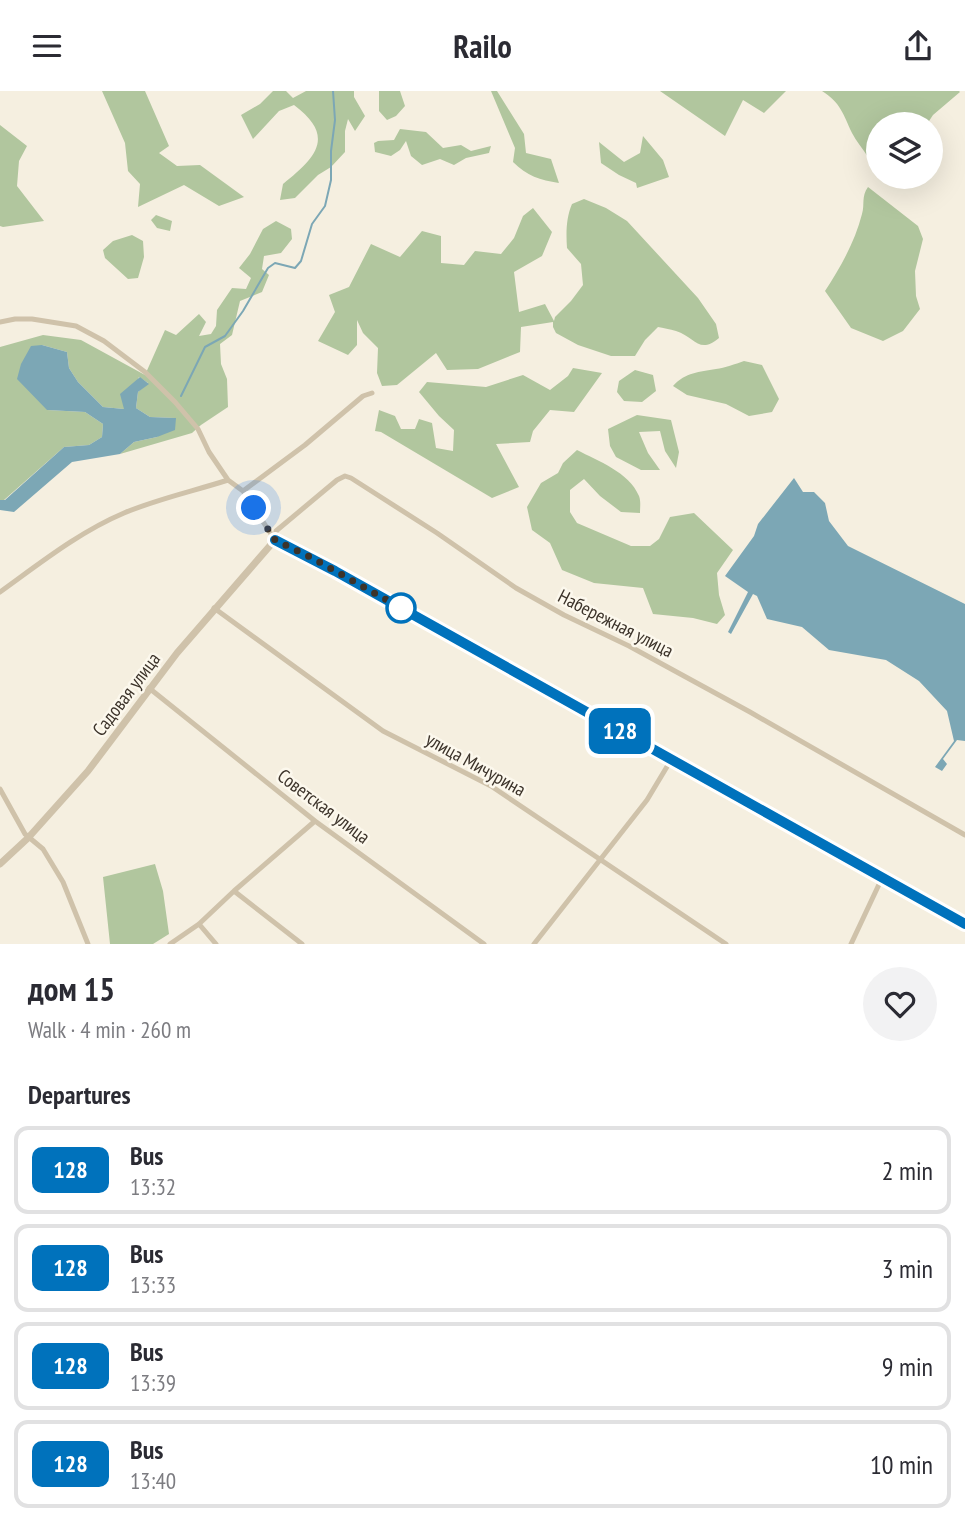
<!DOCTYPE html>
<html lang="en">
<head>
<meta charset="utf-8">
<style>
	body { margin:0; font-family:"PT Sans Narrow",sans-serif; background:#f2f2f3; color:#2b2b33; height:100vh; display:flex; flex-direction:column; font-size:26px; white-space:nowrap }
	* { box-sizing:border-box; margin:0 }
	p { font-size:23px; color:#7c7c81 }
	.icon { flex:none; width:38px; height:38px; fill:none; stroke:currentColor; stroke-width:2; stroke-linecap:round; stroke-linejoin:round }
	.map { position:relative; height:853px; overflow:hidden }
	.drawer { display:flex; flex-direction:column; background:#fff; flex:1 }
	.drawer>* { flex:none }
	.badge { padding:0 14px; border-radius:10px; font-size:24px; line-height:46px }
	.fabs { position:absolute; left:866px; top:21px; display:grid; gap:14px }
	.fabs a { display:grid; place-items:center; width:77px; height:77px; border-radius:50%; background:#fff; box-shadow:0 7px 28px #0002; font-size:35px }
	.you { position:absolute; width:35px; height:35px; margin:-18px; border:5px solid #fff; border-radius:50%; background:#1a73e8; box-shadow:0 0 0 10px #1a73e833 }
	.map>.badge { position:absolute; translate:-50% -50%; box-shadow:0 0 0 4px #fff }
	h2 { padding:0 28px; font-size:26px; line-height:63px }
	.round { display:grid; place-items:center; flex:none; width:74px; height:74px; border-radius:37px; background:#f2f2f3 }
	.overview { display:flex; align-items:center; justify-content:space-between; height:119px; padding:0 28px }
	h1 { font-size:33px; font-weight:700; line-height:52px }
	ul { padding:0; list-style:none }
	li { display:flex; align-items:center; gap:21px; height:88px; margin:0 14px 10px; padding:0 14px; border:4px solid #e1e1e2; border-radius:14px }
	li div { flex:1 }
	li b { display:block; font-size:26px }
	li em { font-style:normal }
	li .badge { min-width:77px; font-weight:700; text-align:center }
	header { display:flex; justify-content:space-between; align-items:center; height:91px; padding:0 28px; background:#fff; font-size:32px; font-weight:700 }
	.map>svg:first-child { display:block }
</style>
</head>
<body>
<header><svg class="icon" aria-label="menu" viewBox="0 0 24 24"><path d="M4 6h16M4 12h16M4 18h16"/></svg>Railo<svg class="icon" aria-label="share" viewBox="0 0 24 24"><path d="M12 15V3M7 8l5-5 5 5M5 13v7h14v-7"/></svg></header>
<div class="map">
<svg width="965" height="853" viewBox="0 0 965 853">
	<rect width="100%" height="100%" fill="#f5efe0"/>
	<path fill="#b1c69e" d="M102 0H145L169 55 159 62 177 75 200 74 244 106 219 115 184 94 138 116 140 93 128 80 125 52Z
		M273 0H286L293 7 306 0H354V6L365 25 355 40 348 28 345 40V61L331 76 318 84 295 107 280 109 283 93C315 67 337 46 294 14L279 20 253 48 241 24 260 13Z
		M379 0H400L405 15 396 25 387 29 379 20Z
		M491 0H497L524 43 526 62 551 68 559 92C540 89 527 85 513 71L515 57Z
		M660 0H786L764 22 743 9 725 45Z
		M822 0H959L960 1 933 24 927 33H878V68L868 66C863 58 856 50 852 42 843 23 841 12 822 0Z
		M0 34 27 55 19 70 17 95 44 130 3 136 0 135Z
		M400 38 426 41 443 57 461 54 471 60 491 55 489 62 466 67 454 74 440 68 422 74 411 65 406 50 400 59 391 65 375 61 374 52 378 50 394 49Z
		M643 45 663 69 669 86 637 97 636 92 619 84 601 72 599 51 624 71 640 62Z
		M868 96 918 135 923 148 915 180 916 205 920 218 903 240 883 250 851 237 825 200C840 177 855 151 862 123 865 113 861 106 868 96Z
		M584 108 606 117 627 130 698 207 716 233 719 247C699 264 695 246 676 240 670 238 663 237 658 236L645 249 635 265H611L578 254 556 242 553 236V231L521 236 520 261 478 278 447 279 436 262 397 294 382 295 377 282 378 257 363 242 357 229V254L348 264 318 250 335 221 329 204 349 196 371 153 400 166 422 140 441 145V172L464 174 475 160 501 163 514 147 523 125 533 117 552 141 542 165 514 181 519 221 545 213 554 230 555 226 571 210 583 194 581 173 567 157C566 142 566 127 572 113Z
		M156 124 172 130 170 140 157 137 151 129Z
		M276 130 291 138 292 148 281 162 264 165 262 178 269 184 262 201 240 210 232 244 220 253 221 273 227 288 228 316 201 334 192 342 120 363 134 351 157 346 175 327 150 326 136 317 138 301 148 292 139 286 124 318 103 316 78 291 69 277 67 261 42 254 47 319 85 321 103 333 102 346 89 354 64 356 4 409H0V256L43 244 81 249 145 284 165 239 176 244 199 223 206 231 199 245 211 243 216 235 217 219 232 197 246 198 251 187 239 177 250 163 263 138Z
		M132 144 143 150 144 166 138 187 128 188 105 167 103 159 113 150Z
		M744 270 762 274 779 308 772 321 749 325 726 313 687 304 673 295C686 281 699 281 716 278 725 277 735 273 744 270Z
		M573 277 602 282 574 321 550 319 533 340 530 351 496 353 519 396 492 407 381 341 375 340 379 319 395 325 401 338H415L419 328 432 332 436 357 453 360 454 339 439 325 419 301 427 291 486 296 523 284 550 299 568 285Z
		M635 279 653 284 656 300 642 311 624 310 617 301 619 290Z
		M637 324 671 329 679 361 676 377 665 360 660 340 639 341 648 362 660 379H641L616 366 610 355 608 338Z
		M577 359C598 370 629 381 639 405 641 410 640 416 640 422L621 421 600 405 584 388 570 399V421L577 432 631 455H650L659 448 670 426 694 422 733 459 717 482 719 504 725 524 717 533 693 527 653 523 643 497 594 492 562 479 550 452 532 439 527 416 541 392 558 382 563 372Z
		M155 773 163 800 169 843 153 853H110L103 786Z"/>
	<path fill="#7ca7b5" d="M42 254 67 261 69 277 78 291 103 316 124 318 120 303 140 286 149 293 138 301 136 317 150 326 176 327 175 339 157 346 134 351 120 363 72 371 14 421 0 419V409H5L64 356 89 354 102 346 103 333 85 321 47 319 17 288 21 273 31 255Z
		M794 387 803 401H814L825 412 829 430 848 455 965 513V650L957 649 943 668 947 673 942 680 935 676 954 650 947 620 919 590 886 569 829 559 802 536 767 528 757 505 753 503 731 543 728 541 748 501 725 485 754 445 758 433Z"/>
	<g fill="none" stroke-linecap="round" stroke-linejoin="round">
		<path stroke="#7ca7b5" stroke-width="2" d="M181 305 205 256 225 245 243 220 268 177 275 172 295 177 301 170 312 133 325 115 331 89V60L335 29 333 0"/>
		<path stroke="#cfc2aa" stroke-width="5" d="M0 231 15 228H32L76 235 104 250 145 281 175 311 198 338 209 361 228 389 243 400 275 449
			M243 400 305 354 363 305 372 302
			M275 449 276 440 337 389 345 385 351 387 437 442 516 497 564 524 629 555 750 621 965 744
			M275 449 314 468 965 833
			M0 501C39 473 79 441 124 422 157 408 194 400 228 389
			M214 517 383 640 491 695 726 853
			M149 597 315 730 484 853
			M0 698 25 743 43 758 63 791 88 853
			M234 800 302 853
			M199 833 216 853
			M170 853 199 833 234 800 315 730
			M534 853 647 709 671 669
			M851 853 882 787"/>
		<path stroke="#cfc2aa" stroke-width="7" d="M0 773 28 747 88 680 177 562 275 449"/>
	</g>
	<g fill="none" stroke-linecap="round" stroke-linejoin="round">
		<defs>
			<path id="line" d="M275 449 335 480 965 833"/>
		</defs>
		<use href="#line" stroke="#fff" stroke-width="16"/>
		<use href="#line" stroke="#0072bc" stroke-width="10"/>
		<path stroke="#3c332a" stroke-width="7" stroke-dasharray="0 12.6" d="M254 417 275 449 314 468 401 517"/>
	</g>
	<circle fill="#fff" stroke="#0072bc" stroke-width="3.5" cx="401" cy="517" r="14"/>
	<g text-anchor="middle" stroke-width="5" stroke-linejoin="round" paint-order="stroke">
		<g font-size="19" fill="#3c332a" stroke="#fcf8ed">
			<text transform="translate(616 532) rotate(27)" y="7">Набережная улица</text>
			<text transform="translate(126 603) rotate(-53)" y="7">Садовая улица</text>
			<text transform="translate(476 673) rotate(29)" y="7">улица Мичурина</text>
			<text transform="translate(324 715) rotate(37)" y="7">Советская улица</text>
		</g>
	</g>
</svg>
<div class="fabs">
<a><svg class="icon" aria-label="layers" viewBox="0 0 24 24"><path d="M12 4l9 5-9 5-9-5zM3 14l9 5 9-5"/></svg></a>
</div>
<div class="you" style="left:254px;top:417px"></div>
<b class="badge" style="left:620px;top:640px;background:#0072bc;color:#fff">128</b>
</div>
<section class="drawer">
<div class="overview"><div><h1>дом 15</h1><p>Walk · 4 min · 260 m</p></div><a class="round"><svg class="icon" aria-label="heart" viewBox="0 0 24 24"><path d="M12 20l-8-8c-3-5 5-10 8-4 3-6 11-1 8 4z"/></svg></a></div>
<h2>Departures</h2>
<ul>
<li><span class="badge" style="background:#0072bc;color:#fff">128</span><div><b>Bus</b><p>13:32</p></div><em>2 min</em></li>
<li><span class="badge" style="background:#0072bc;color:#fff">128</span><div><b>Bus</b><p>13:33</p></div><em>3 min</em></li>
<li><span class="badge" style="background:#0072bc;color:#fff">128</span><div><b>Bus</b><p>13:39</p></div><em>9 min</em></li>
<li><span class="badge" style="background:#0072bc;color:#fff">128</span><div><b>Bus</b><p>13:40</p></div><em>10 min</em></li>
</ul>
</section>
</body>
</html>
